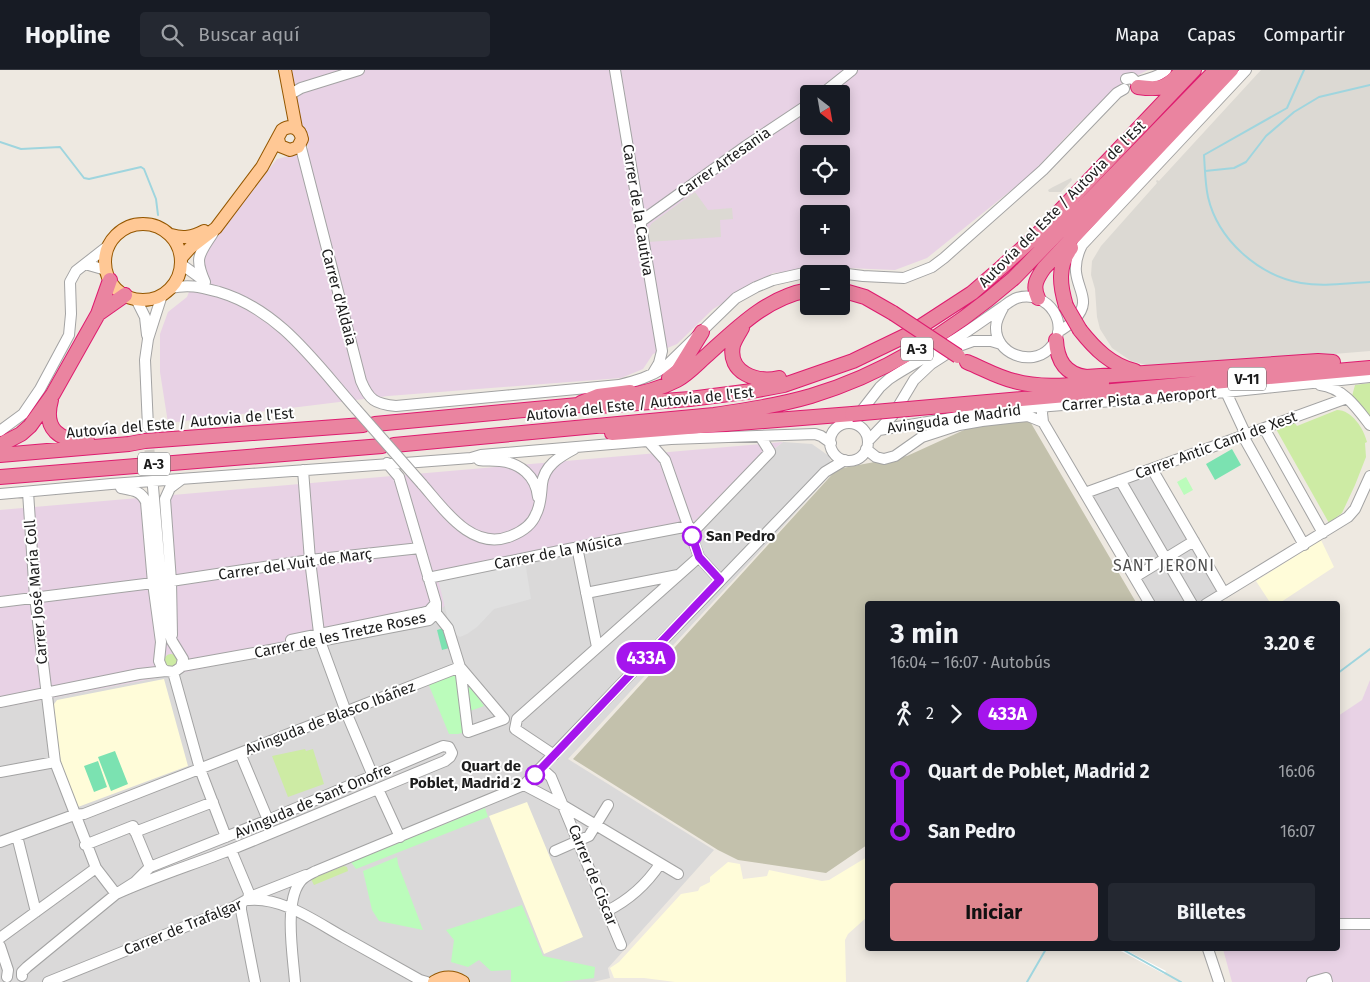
<!DOCTYPE html>
<html lang="es">
<head>
<meta charset="utf-8">
<style>
	body { margin:0; font-family:"Fira Sans",sans-serif; background:#242831; color:#f1f3f6; height:100vh; display:flex; flex-direction:column; font-size:19px; white-space:nowrap }
	* { box-sizing:border-box; margin:0 }
	p { font-size:16px; color:#9ea1a6 }
	.icon { flex:none; width:28px; height:28px; fill:none; stroke:currentColor; stroke-width:2; stroke-linecap:round; stroke-linejoin:round }
	.map { position:relative; flex:1; overflow:hidden }
	.drawer { position:absolute; left:865px; top:531px; width:475px; height:350px; display:flex; flex-direction:column; background:#171b24; border-radius:5px; box-shadow:0 2px 12px #0003 }
	.drawer>* { flex:none }
	.badge { padding:0 10px; border-radius:16px; font-size:18px; line-height:32px }
	.needle { width:32px; rotate:149deg }
	.fabs { position:absolute; left:800px; top:15px; display:grid; gap:10px }
	.fabs a { display:grid; place-items:center; width:50px; height:50px; border-radius:5px; background:#171b24; box-shadow:0 2px 12px #0003; font-size:25px }
	.map>.badge { position:absolute; translate:-50% -50%; box-shadow:0 0 0 2px #fff }
	.legs { display:flex; align-items:center; gap:8px; height:55px; padding:0 25px; font-size:16px }
	.legs p { margin-inline-start:auto }
	.headline { display:flex; align-items:center; justify-content:space-between; height:85px; padding:0 25px }
	h1 { font-size:28px; font-weight:700; line-height:38px }
	.action { display:flex; gap:10px; margin-top:auto; padding:10px 25px }
	.action a { flex:1; height:58px; border-radius:5px; background:#df868f; color:#111; font-size:20px; font-weight:700; line-height:58px; text-align:center }
	.action a+a { background:#242831; color:#f1f3f6 }
	ul { padding:0 25px; list-style:none }
	li { display:flex; align-items:center; gap:18px; height:60px; font-size:19px }
	li i { display:grid; place-items:center; width:8px; height:100%; margin:0 6px; background:currentColor }
	li i::after { content:''; width:12px; height:12px; margin:-6px; border:4px solid; border-radius:50%; background:#171b24 }
	li p { margin-inline-start:auto }
	li:first-child i { background:linear-gradient(#0000 50%,currentColor 0) }
	li:last-child i { background:linear-gradient(currentColor 50%,#0000 0) }
	header { display:flex; align-items:center; gap:30px; box-sizing:border-box; height:70px; padding:0 25px; background:#171b24; border-bottom:1px solid #363941 }
	header strong { font-size:24px }
	nav { display:flex; gap:28px; margin-inline-start:auto; font-size:18px }
	.search { width:350px; height:45px; background:#242831; display:flex; align-items:center; gap:12px; box-sizing:border-box; padding:0 18px; border-radius:5px; color:#9ea1a6; font-size:19px }
	.map>svg:first-child { display:block }
</style>
</head>
<body>
<header>
<strong>Hopline</strong>
<div class="search"><svg class="icon" aria-label="search" viewBox="0 0 24 24"><circle cx="10" cy="10" r="6"/><path d="M15 15l6 6"/></svg>Buscar aquí</div>
<nav><a>Mapa</a><a>Capas</a><a>Compartir</a></nav>
</header>
<div class="map">
<svg width="1370" height="912" viewBox="0 0 1370 912">
	<rect width="100%" height="100%" fill="#eee9e1"/>
	<path fill="#dad9d9" d="M783 372 812 374 829 386 834 401 568 689 714 780 608 898 610 908 593 912H0V638L172 605 490 497 692 454 739 406Z
		M1152 399 1224 523 1206 534H1149L1085 423Z"/>
	<path fill="#e8d2e5" fill-rule="evenodd" d="M290 0H1148L1122 13 1077 55 1030 105 927 188 895 200 847 198 773 203 713 239 677 274 653 284 643 299 621 308 388 326 168 353 160 302V264L168 242 187 227 206 180 277 89 293 85 308 78 295 29ZM809 24H841V56H809ZM809 84H841V116H809ZM809 144H841V176H809Z
		M783 372 739 406 692 454 490 497 428 550 172 605 0 638V440Z
		M1370 610V912H1232L1223 879H1338V646L1362 630Z"/>
	<path fill="#fffcd9" d="M1321 470 1334 497 1278 534H1271L1256 511Z
		M164 609 188 696 78 737 61 693 52 637 57 630Z
		M527 732 583 867 544 884 489 746Z
		M867 787V847L848 864 845 870 846 912H675L644 908H614L610 898 619 892 681 824 698 821 700 817 710 812V807L728 792 740 794 743 809 767 806 769 800 822 811 829 810Z"/>
	<path fill="#dcd9d3" d="M1261 0H1370V281L1224 293 1146 295 1131 291 1112 278 1100 259 1097 247 1095 219 1091 205 1092 191 1101 176 1157 113 1156 111 1157 110 1159 111Z
		M1071 108 1072 110 1061 122H1049L1048 120 1053 117Z
		M695 122 708 140 732 138 733 149 720 150 721 167 648 172 646 162 652 153Z"/>
	<path fill="#c3c1ac" d="M1028 348 1137 534H868L867 775 826 803 738 790 718 780 573 689 837 399 907 386 975 355Z"/>
	<path fill="#cdeba4" d="M1370 313V348L1352 326 1355 315Z
		M1337 340C1352 340 1364 359 1367 372L1365 373 1366 387 1355 415 1342 443 1329 453 1276 359 1294 352 1297 356Z
		M164 591a7 7 0 1 1 14 0a7 7 0 1 1-14 0Z
		M305 679 306 681 313 679 324 714 288 727 272 686Z
		M344 796 347 797 348 801 314 815 311 809Z"/>
	<path fill="#bbfcbb" d="M1186 407 1193 420 1184 425 1177 412Z
		M457 601 465 662 458 664H449L428 613Z
		M468 614 484 636 470 641Z
		M485 738 488 747 356 799 351 792Z
		M397 787 398 794 423 860 379 851 372 840 363 801Z
		M522 835 543 886 595 897 594 908 561 912H511V900L491 901 479 890 468 897 451 892 454 870 446 860Z"/>
	<path fill="#7be2b1" d="M1232 379 1241 395 1215 410 1206 394Z
		M447 557 453 577 442 580 437 560Z
		M115 681 128 714 111 721 98 687Z
		M98 691 107 717 94 722 84 696Z"/>
	<path fill="#e0e0e0" d="M525 491 531 529 494 539 477 557 467 564 460 567 451 562 438 509Z"/>
	<path fill="#fff" d="M1117 879H1124L1166 901 1164 904Z"/>
	<g fill="none" stroke-linecap="round" stroke-linejoin="round">
		<path stroke="#9fd5de" stroke-width="2" d="M1304 0 1287 38 1204 85C1205 99 1205 113 1208 127 1218 170 1258 205 1301 213 1324 217 1347 213 1370 212
			M0 72 21 79 60 77 84 108 89 109 141 97 144 99 156 129 158 145
			M1205 101 1234 98 1246 92 1266 66 1294 42 1319 27 1370 15
			M1338 603 1370 579
			M1122 879 1181 912
			M1027 912 1046 879"/>
		<path stroke="#cecac3" stroke-width="10" stroke-dasharray="10 5" stroke-linecap="butt" d="M148 365 153 417"/>
		<defs>
			<path id="minor" d="M615 0 662 281 659 293 653 303
				M1126 9 1132 8 1137 13
				M1137 13C1147 8 1158 8 1166 0
				M822 24 852 0
				M289 25 301 18 359 0
				M300 74 361 311C369 330 375 334 396 336L619 315C636 311 650 307 665 297L736 228 756 217 773 210 804 203 831 202 863 206 904 208 932 197 944 188 1043 100 1117 23 1124 19
				M640 152 746 76 809 34
				M85 194 106 200
				M181 194 203 210
				M205 212C194 187 199 185 213 163
				M170 218C190 214 200 217 219 222 280 240 316 294 356 339
				M136 229 145 247 147 265
				M1058 262C1064 258 1070 255 1074 250 1092 232 1078 221 1076 202 1075 192 1078 183 1082 175L1246 0
				M1320 315C1342 317 1357 338 1370 355
				M1226 322 1246 365
				M1043 337 1042 343 1043 352 1150 534
				M852 353 880 317 889 309C910 295 933 284 954 270 970 260 985 249 1001 238 1007 234 1011 230 1017 228 1048 219 1073 256 1049 279 1031 297 995 284 996 257 996 250 1000 243 1004 236
				M830 372a19 19 0 1 1 38 0a19 19 0 1 1-38 0Z
				M148 357 145 290 148 269 162 225
				M1264 358 1323 463
				M879 360 1001 340 1226 322 1370 307
				M0 361 23 344 40 319 69 265 71 244 70 212 76 201 108 176
				M1243 366 1304 475
				M868 371 893 345 914 310 931 294 959 276 973 271H991L1001 274
				M649 372 665 390 699 487 720 510
				M866 379 876 387 884 389 895 386 922 367 959 355 982 351 1028 346 1043 352
				M479 390C486 391 493 390 500 391 520 393 536 406 538 427
				M1152 399 1224 523
				M303 400 310 490 320 571 346 642 373 706
				M1120 410 1192 534
				M422 414C444 439 472 482 511 466 521 462 532 455 536 444 541 435 541 424 542 414 544 396 559 387 574 379
				M153 417 164 543
				M121 418C131 420 141 420 146 432L153 513 161 572 159 591 162 598 166 601 174 602 181 597 183 589 172 571 164 548
				M28 422 35 527 55 692 96 798 116 824
				M1085 423 1347 328
				M0 424 111 414 418 392 471 388 481 385 671 369 815 364 821 366 831 373
				M691 464 770 382 760 366
				M577 477 597 577
				M1135 507 1194 471
				M428 508 569 479 689 456
				M171 511 310 490 420 478
				M586 523 678 505
				M0 532 153 513
				M1206 534 1348 447 1355 439 1370 406
				M436 543 448 558 460 597 504 649 468 662 460 597
				M172 565 171 511 165 429 170 418 182 409
				M291 570 422 543 429 541 436 533
				M182 596 320 571 429 550 436 543V533L399 407 387 393
				M173 602 200 699 226 767
				M0 632 139 604 166 601
				M240 683 268 750
				M554 685 515 659 517 649 699 487
				M541 698 551 707 621 875
				M0 702 55 692
				M524 715 564 736 678 804
				M378 719 400 767
				M135 762 213 732
				M17 766 36 842
				M0 772 74 745 84 744 460 597
				M85 775 133 756 150 797
				M231 780 249 823 248 830
				M555 781 589 766 608 735
				M249 830C283 827 316 852 345 868 370 882 395 896 420 910L427 912
				M241 834V840L255 912
				M607 841C629 830 646 815 660 794
				M1338 854H1370
				M0 868 96 798
				M0 876 8 900 7 907
				M1208 879 1219 912
				M22 906V902L27 897 116 824 135 812 150 797 268 750 443 676 449 677 452 683 450 687 445 691C374 720 302 751 230 780 192 795 153 807 116 824
				M48 912 234 837 255 825 306 805
				M295 912C293 886 284 833 300 812 304 806 310 804 316 801L524 715 825 402 845 390
				M1312 912 1326 908 1327 912"/>
			<path id="major" d="M285 0 296 58
				M105 192a38 38 0 1 1 76 0a38 38 0 1 1-76 0Z
				M171 165C184 169 192 167 204 161
				M181 188 190 178 216 158 262 97 282 60C291 54 300 58 302 69L298 77 290 80 280 76 278 69
				M434 912C444 906 453 906 463 912"/>
			<path id="highway" d="M1138 17C1160 20 1165 19 1181 2
				M841 220 865 227 893 243
				M1038 228C1032 216 1037 208 1044 198L1231 0
				M1066 236C1060 216 1057 196 1071 178
				M98 244 125 225
				M742 258C739 263 735 269 733 275 727 303 757 313 779 308
				M1080 260C1095 279 1111 295 1135 301
				M1056 270C1057 290 1065 304 1086 307L1318 291 1333 292
				M967 292C982 298 997 307 1014 311 1043 319 1072 315 1102 313
				M669 308 678 301 702 262
				M621 327C640 324 660 319 677 310 688 304 697 294 706 286 737 258 767 227 809 220
				M51 330C43 359 59 372 87 370
				M581 333 598 326 630 322
				M908 339 1370 298
				M375 354 578 335 599 336 690 329 752 321 784 315 853 291 909 264 972 223 1002 197 1038 164 1194 0
				M612 363 852 344
				M0 375 21 364 30 356 53 324 98 244 110 210
				M394 375 714 345C747 340 780 335 811 326 888 303 954 260 1014 208L1216 0
				M0 385 129 374 145 371 363 355
				M0 407 382 376"/>
		</defs>
		<use href="#minor" stroke="#a3a3a3" stroke-width="12"/>
		<use href="#major" stroke="#945700" stroke-width="14"/>
		<use href="#highway" stroke="#de1c6f" stroke-width="16"/>
		<use href="#minor" stroke="#fff" stroke-width="10"/>
		<use href="#major" stroke="#ffc895" stroke-width="12"/>
		<use href="#highway" stroke="#ea84a0" stroke-width="14"/>
		<defs>
			<path id="minor-bridge" d="M356 339 422 414"/>
			<path id="highway-bridge" d="M1066 236 1080 260
				M893 243 958 286
				M852 344 908 339"/>
		</defs>
		<use href="#minor-bridge" stroke="#a3a3a3" stroke-width="12" stroke-linecap="butt"/>
		<use href="#highway-bridge" stroke="#de1c6f" stroke-width="16" stroke-linecap="butt"/>
		<use href="#minor-bridge" stroke="#fff" stroke-width="10"/>
		<use href="#highway-bridge" stroke="#ea84a0" stroke-width="14"/>
	</g>
	<g fill="none" stroke-linecap="round" stroke-linejoin="round">
		<defs>
			<path id="line-1" d="M535 705 720 510 699 487 692 466"/>
		</defs>
		<use href="#line-1" stroke="#fff" stroke-width="11"/>
		<use href="#line-1" stroke="#a515ed" stroke-width="8"/>
	</g>
	<g fill="#fff" stroke="#a515ed" stroke-width="2.5">
		<circle cx="692" cy="466" r="9"/>
		<circle cx="535" cy="705" r="9"/>
	</g>
	<g text-anchor="middle" stroke-width="4" stroke-linejoin="round" paint-order="stroke">
		<g fill="#fff" stroke="#606060" stroke-width="1">
			<rect x="901" y="267.5" width="32" height="23" rx="4"/>
			<rect x="1228" y="297.5" width="38" height="23" rx="4"/>
			<rect x="138" y="382.5" width="32" height="23" rx="4"/>
		</g>
		<g font-size="14" font-weight="bold" fill="#1c1c1c">
			<text x="917" y="284">A-3</text>
			<text x="1247" y="314">V-11</text>
			<text x="154" y="399">A-3</text>
		</g>
		<g font-size="15" fill="#1c1c1c" stroke="#fff">
			<text transform="translate(724 92) rotate(-35)" y="5">Carrer Artesania</text>
			<text transform="translate(1062 134) rotate(-45)" y="5">Autovía del Este / Autovia de l'Est</text>
			<text transform="translate(638 140) rotate(81)" y="5">Carrer de la Cautiva</text>
			<text transform="translate(339 227) rotate(75)" y="5">Carrer d'Aldaia</text>
			<text transform="translate(1139 329) rotate(-5)" y="5">Carrer Pista a Aeroport</text>
			<text transform="translate(640 334) rotate(-6)" y="5">Autovía del Este / Autovia de l'Est</text>
			<text transform="translate(954 349) rotate(-8)" y="5">Avinguda de Madrid</text>
			<text transform="translate(180 353) rotate(-5)" y="5">Autovía del Este / Autovia de l'Est</text>
			<text transform="translate(1216 375) rotate(-20)" y="5">Carrer Antic Camí de Xest</text>
			<text transform="translate(558 482) rotate(-11)" y="5">Carrer de la Música</text>
			<text transform="translate(295 494) rotate(-8)" y="5">Carrer del Vuit de Març</text>
			<text transform="translate(36 522) rotate(-95)" y="5">Carrer José María Coll</text>
			<text transform="translate(340 565) rotate(-12)" y="5">Carrer de les Tretze Roses</text>
			<text transform="translate(330 648) rotate(-21)" y="5">Avinguda de Blasco Ibáñez</text>
			<text transform="translate(313 731) rotate(-23)" y="5">Avinguda de Sant Onofre</text>
			<text transform="translate(593 805) rotate(68)" y="5">Carrer de Ciscar</text>
			<text transform="translate(183 857) rotate(-22)" y="5">Carrer de Trafalgar</text>
		</g>
		<g font-size="15" font-weight="bold" fill="#1c1c1c" stroke="#fff" text-anchor="start">
			<text x="706" y="471">San Pedro</text>
			<text x="521" y="701" text-anchor="end">Quart de<tspan x="521" dy="17">Poblet, Madrid 2</tspan></text>
		</g>
		<g font-size="16" letter-spacing="1" fill="#4f4f4f" stroke="#fff">
			<text x="1164" y="501">SANT JERONI</text>
		</g>
	</g>
</svg>
<div class="fabs">
<a><svg class="needle" viewBox="-14 -14 28 28"><path d="M0-13l5 13h-10z" fill="#e53935"/><path d="M0 13l5-13h-10z" fill="#9ea1a6"/></svg></a>
<a><svg class="icon" aria-label="locate" viewBox="0 0 24 24"><circle cx="12" cy="12" r="6"/><path d="M12 2v4M12 18v4M2 12h4M18 12h4"/></svg></a>
<a>+</a>
<a>−</a>
</div>
<b class="badge" style="left:646px;top:588px;background:#a515ed;color:#fff">433A</b>
<section class="drawer">
<div class="headline"><div><h1>3 min</h1><p>16:04 – 16:07 · Autobús</p></div><b>3.20 €</b></div>
<div class="legs"><svg class="icon" aria-label="walk" viewBox="0 0 24 24"><circle cx="13" cy="4" r="2"/><path d="M13 8l-2 6 4 7M11 14l-3 7M7 12l3-4h3l4 4"/></svg>2<svg class="icon" aria-label="forward" viewBox="0 0 24 24"><path d="M9 5l7 7-7 7"/></svg><b class="badge" style="background:#a515ed;color:#fff">433A</b></div>
<ul>
<li><i style="color:#a515ed"></i><b>Quart de Poblet, Madrid 2</b><p>16:06</p></li>
<li><i style="color:#a515ed"></i><b>San Pedro</b><p>16:07</p></li>
</ul>
<div class="action"><a>Iniciar</a><a>Billetes</a></div>
</section>
</div>
</body>
</html>
